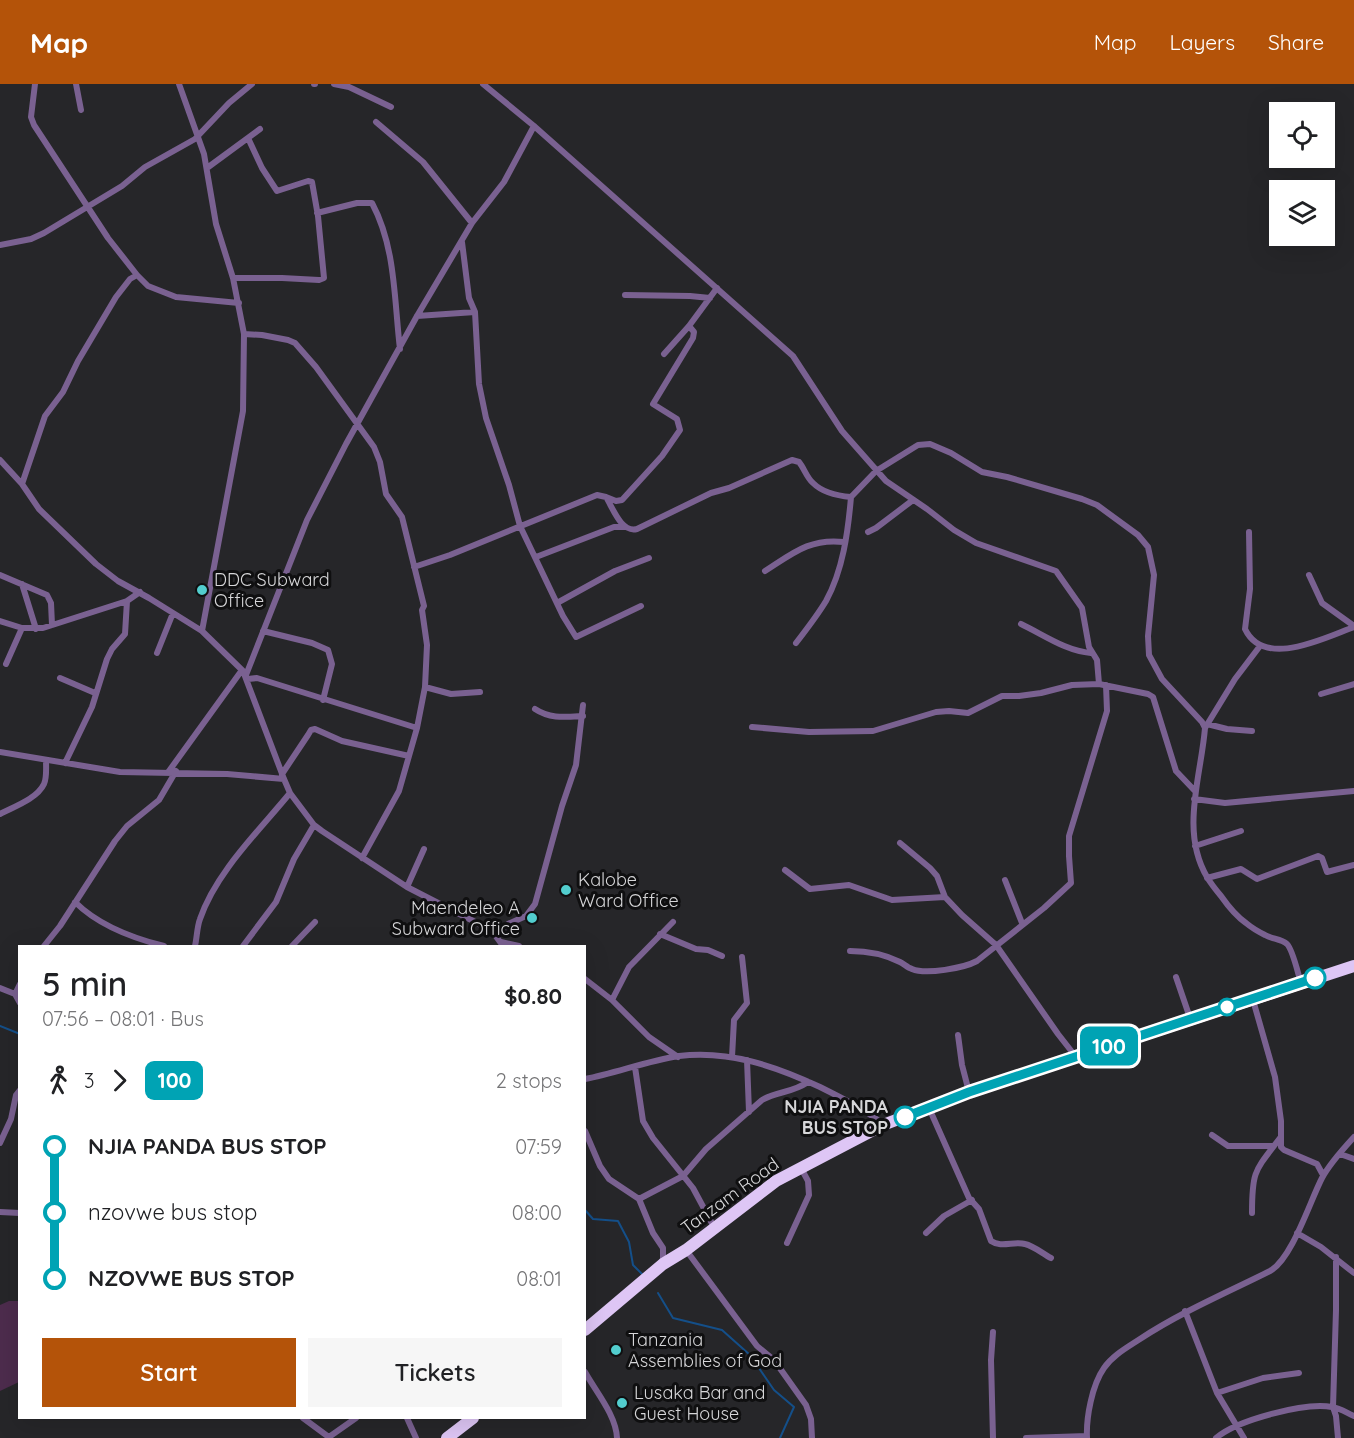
<!DOCTYPE html>
<html lang="en">
<head>
<meta charset="utf-8">
<style>
	body { margin:0; font-family:Quicksand,sans-serif; background:#f6f6f6; color:#202124; height:100vh; display:flex; flex-direction:column; font-size:22px; white-space:nowrap }
	* { box-sizing:border-box; margin:0 }
	p { font-size:20px; color:#757577 }
	.icon { flex:none; width:33px; height:33px; fill:none; stroke:currentColor; stroke-width:2; stroke-linecap:round; stroke-linejoin:round }
	.map { position:relative; flex:1; overflow:hidden }
	.drawer { position:absolute; left:18px; top:861px; width:568px; height:474px; display:flex; flex-direction:column; background:#fff; border-radius:0px; box-shadow:0 6px 24px #0002 }
	.drawer>* { flex:none }
	.badge { padding:0 12px; border-radius:9px; font-size:21px; line-height:39px }
	.buttons { position:absolute; left:1269px; top:18px; display:grid; gap:12px }
	.buttons a { display:grid; place-items:center; width:66px; height:66px; border-radius:0px; background:#fff; box-shadow:0 6px 24px #0002; font-size:30px }
	.map>.badge { position:absolute; translate:-50% -50%; box-shadow:0 0 0 3px #fff }
	.legs { display:flex; align-items:center; gap:9px; height:66px; padding:0 24px; font-size:20px }
	.legs p { margin-inline-start:auto }
	.headline { display:flex; align-items:center; justify-content:space-between; height:102px; padding:0 24px }
	h1 { font-size:33px; font-weight:600; line-height:45px }
	.cta { display:flex; gap:12px; margin-top:auto; padding:12px 24px }
	.cta a { flex:1; height:69px; border-radius:0px; background:#b45309; color:#fff; font-size:24px; font-weight:600; line-height:69px; text-align:center }
	.cta a+a { background:#f6f6f6; color:#202124 }
	ul { padding:0 24px; list-style:none }
	li { display:flex; align-items:center; gap:21px; height:66px; font-size:22px }
	li i { display:grid; place-items:center; width:9px; height:100%; margin:0 8px; background:currentColor }
	li i::after { content:''; width:15px; height:15px; margin:-8px; border:4px solid; border-radius:50%; background:#fff }
	li p { margin-inline-start:auto }
	li:first-child i { background:linear-gradient(#0000 50%,currentColor 0) }
	li:last-child i { background:linear-gradient(currentColor 50%,#0000 0) }
	header { display:flex; align-items:center; gap:36px; box-sizing:border-box; height:84px; padding:0 30px; background:#b45309; color:#fff }
	header strong { font-size:28px }
	nav { display:flex; gap:33px; margin-inline-start:auto; font-size:21px }
	.map>svg:first-child { display:block }
</style>
</head>
<body>
<header>
<strong>Map</strong>
<nav><a>Map</a><a>Layers</a><a>Share</a></nav>
</header>
<div class="map">
<svg width="1354" height="1354" viewBox="0 0 1354 1354">
	<rect width="100%" height="100%" fill="#262629"/>
	<path fill="#4d2c4d" d="M9 1217H19V1298L0 1307V1221Z"/>
	<g fill="none" stroke-linecap="round" stroke-linejoin="round">
		<path stroke="#144f89" stroke-width="2" d="M0 942 20 950
			M585 1126 593 1135 618 1137 629 1158 633 1181 643 1191
			M658 1209 673 1234 722 1246 750 1271 774 1306 794 1323 780 1354"/>
		<path stroke="#7a6191" stroke-width="6" d="M35 0 31 33 34 41 108 154 137 191 148 202 176 213 239 219
			M76 0 81 26
			M179 0 204 70 216 140 233 194 244 250 243 327 202 547
			M314 0H315
			M334 0 349 3 391 23
			M483 0 534 42 793 272 842 347 886 397 927 425 954 446 976 459 1056 487 1082 524 1089 563 1097 576 1099 600
			M376 38 423 78 472 139
			M207 84 260 45
			M317 129 357 119H372C396 164 394 216 400 265
			M462 158 469 214 475 228 479 300 486 334 509 401 520 442 563 532 576 553 641 522
			M0 161 31 155 44 149 122 102 145 83 195 55 229 19 252 0
			M233 194H282L319 196 324 194 318 132 312 98 308 97 277 107 262 84 248 54
			M625 211 690 212 710 214
			M417 232 475 228
			M244 250 262 251 288 256 295 259 316 283 374 363 380 378 386 410 402 433 424 522 422 526 427 561 425 603 417 644 399 707 362 774
			M664 270 689 242 717 204
			M0 376 22 400 39 425 96 480 118 497 149 514 202 547 243 587 284 695 290 709 314 741 322 747 407 803 479 840 495 851 503 862
			M22 400 45 332 63 308 78 277 116 213 130 195 137 191
			M606 413 616 417 622 416 662 372 680 346 677 335 653 320 693 254 694 248 689 242
			M868 448 876 444 913 416
			M1249 448 1250 505 1245 545C1264 585 1324 554 1354 543
			M536 473 614 443H625
			M414 483 450 471 597 411 606 413C613 424 621 449 637 445L711 409 729 404 792 376 799 378C804 384 807 394 813 399 823 409 839 412 851 413L876 387 918 361 930 360 951 369 982 388 1007 393 1082 415 1097 421 1138 451 1148 463 1154 491 1148 552 1149 571 1162 595 1202 638 1205 644C1201 693 1180 747 1207 793 1211 800 1216 806 1221 812 1228 822 1236 832 1246 839 1252 844 1259 848 1265 851 1272 855 1281 855 1287 860 1293 866 1298 890 1301 899
			M765 487C793 469 810 454 844 458
			M0 491 47 511 51 519 52 541
			M1309 491 1322 519 1354 542
			M22 500 36 545
			M557 519 615 487 649 474
			M0 537 22 544H43L127 517 140 508
			M1021 540C1044 551 1066 567 1091 569
			M263 547 312 559 328 566 332 580 323 616
			M796 559C806 546 817 532 826 517 843 486 848 448 851 413
			M157 569 173 529
			M6 580 22 544
			M246 591 307 436 346 360 417 232 472 139 504 98 534 42
			M60 594 95 609
			M248 595 257 594 417 644
			M425 603 451 610 480 608
			M1321 610 1354 600
			M535 625C550 635 565 633 583 632
			M1207 640 1227 645 1252 647
			M752 643 809 648 873 647 936 628 949 627 968 629 1002 612H1019L1041 609 1072 601 1099 600 1148 610 1153 613 1176 687 1195 707
			M1205 644 1235 595 1260 562
			M0 668 120 688 227 690 284 695
			M65 679 92 623 107 575 112 565 125 550 127 517
			M169 687 242 586
			M282 690 308 651 311 646 315 645 342 657 409 672
			M1194 715 1225 719 1354 707
			M0 730C13 723 37 715 44 700 47 694 46 683 46 676
			M900 759 930 784 937 792 945 813 962 831 996 861 1058 950 1076 973
			M1195 762 1241 747
			M785 786 810 805 849 801 892 816 945 813
			M1207 794 1241 785 1257 795 1318 772 1322 774 1327 788 1354 781
			M1005 796 1022 839
			M407 803 424 765
			M75 818C99 842 132 854 164 862
			M660 850 696 865 708 866 722 872
			M495 851 508 840 526 832 535 820 562 722 576 681 583 621
			M501 858 519 862
			M44 862 60 842 115 757 127 742 159 716 176 687
			M195 862C197 853 197 843 200 835 216 788 259 747 290 709
			M243 862 276 818 294 775 314 741
			M292 862 315 838
			M850 867C868 867 884 870 900 878 904 880 908 884 912 885 926 891 964 884 977 877L1044 824 1071 799 1069 772V752L1107 627 1106 601
			M1176 893 1190 934
			M585 895 612 916 649 953 678 973
			M20 900 15 910 20 919
			M0 904 15 910
			M612 916 629 883 673 838
			M1253 916 1275 993 1281 1037V1063L1284 1066 1317 1080 1323 1091
			M958 951 962 981 969 1008
			M732 973 734 936 747 919 742 873
			M747 976 749 1028
			M635 983 643 1037 653 1054 693 1104 714 1143
			M585 995C616 989 647 977 679 972 729 966 775 982 820 1003 842 1014 864 1025 883 1040
			M929 1024 969 1114 979 1125 991 1157C1001 1164 1014 1157 1025 1160 1034 1162 1043 1170 1051 1174
			M585 1047 600 1082 609 1095 639 1115 653 1149 663 1164V1180
			M1212 1051 1228 1062H1273
			M0 1059 11 1035 16 1011 20 1006
			M1340 1070 1354 1075
			M639 1115 683 1092 706 1065 762 1016C778 1007 792 1009 808 998
			M0 1128 20 1129
			M1252 1129C1252 1086 1255 1087 1280 1054
			M926 1149 944 1132 972 1116
			M1297 1149 1321 1163 1354 1189
			M787 1159 809 1111 808 1097 801 1084
			M686 1166 757 1262 774 1276 806 1321 811 1335 812 1354
			M1336 1173V1226L1333 1323 1336 1332 1338 1354
			M1185 1227 1217 1309 1244 1354
			M585 1288C596 1308 616 1331 617 1354
			M1217 1309 1263 1294 1299 1289
			M303 1334 330 1354
			M407 1334 416 1354
			M329 1353 356 1334
			M993 1354 991 1276 993 1248
			M1026 1354 1087 1352
			M1087 1354C1086 1334 1092 1301 1104 1284 1113 1271 1128 1263 1140 1255 1181 1228 1226 1209 1270 1187 1292 1175 1310 1117 1322 1094 1330 1079 1343 1065 1354 1053
			M1216 1354C1237 1336 1305 1318 1332 1323 1340 1324 1347 1329 1354 1332"/>
		<path stroke="#dec6f5" stroke-width="12" d="M585 1246 663 1180 686 1166 776 1097 883 1041 969 1008 1354 882
			M447 1354 473 1334"/>
	</g>
	<g fill="none" stroke-linecap="round" stroke-linejoin="round">
		<defs>
			<path id="line-1" d="M905 1033 969 1008 1315 894"/>
		</defs>
		<use href="#line-1" stroke="#fff" stroke-width="14"/>
		<use href="#line-1" stroke="#00a3b4" stroke-width="9"/>
	</g>
	<g fill="#52cdce" stroke="#0f0f10" stroke-width="2">
		<circle cx="202" cy="506" r="6"/>
		<circle cx="566" cy="806" r="6"/>
		<circle cx="532" cy="834" r="6"/>
		<circle cx="616" cy="1266" r="6"/>
		<circle cx="622" cy="1319" r="6"/>
	</g>
	<g fill="#fff" stroke="#00a3b4" stroke-width="3">
		<circle cx="1315" cy="894" r="10"/>
		<circle cx="1227" cy="923" r="8"/>
		<circle cx="905" cy="1033" r="10"/>
	</g>
	<g text-anchor="middle" stroke-width="6" stroke-linejoin="round" paint-order="stroke">
		<g font-size="18" fill="#d6d6d8" stroke="#0f0f10" text-anchor="start">
			<text x="214" y="502">DDC Subward<tspan x="214" dy="21">Office</tspan></text>
			<text x="578" y="802">Kalobe<tspan x="578" dy="21">Ward Office</tspan></text>
			<text x="520" y="830" text-anchor="end">Maendeleo A<tspan x="520" dy="21">Subward Office</tspan></text>
			<text x="628" y="1262">Tanzania<tspan x="628" dy="21">Assemblies of God</tspan></text>
			<text x="634" y="1315">Lusaka Bar and<tspan x="634" dy="21">Guest House</tspan></text>
		</g>
		<g font-size="18" font-weight="bold" fill="#d6d6d8" stroke="#0f0f10" text-anchor="end">
			<text x="888" y="1029">NJIA PANDA<tspan x="888" dy="21">BUS STOP</tspan></text>
		</g>
		<g font-size="18" fill="#d6d6d8" stroke="#0f0f10">
			<text transform="translate(730 1112) rotate(-36)" y="6">Tanzam Road</text>
		</g>
	</g>
</svg>
<div class="buttons">
<a><svg class="icon" aria-label="locate" viewBox="0 0 24 24"><circle cx="12" cy="12" r="6"/><path d="M12 2v4M12 18v4M2 12h4M18 12h4"/></svg></a>
<a><svg class="icon" aria-label="layers" viewBox="0 0 24 24"><path d="M12 4l9 5-9 5-9-5zM3 14l9 5 9-5"/></svg></a>
</div>
<b class="badge" style="left:1109px;top:962px;background:#00a3b4;color:#fff">100</b>
<section class="drawer">
<div class="headline"><div><h1>5 min</h1><p>07:56 – 08:01 · Bus</p></div><b>$0.80</b></div>
<div class="legs"><svg class="icon" aria-label="walk" viewBox="0 0 24 24"><circle cx="13" cy="4" r="2"/><path d="M13 8l-2 6 4 7M11 14l-3 7M7 12l3-4h3l4 4"/></svg>3<svg class="icon" aria-label="forward" viewBox="0 0 24 24"><path d="M9 5l7 7-7 7"/></svg><b class="badge" style="background:#00a3b4;color:#fff">100</b><p>2 stops</p></div>
<ul>
<li><i style="color:#00a3b4"></i><b>NJIA PANDA BUS STOP</b><p>07:59</p></li>
<li><i style="color:#00a3b4"></i><span>nzovwe bus stop</span><p>08:00</p></li>
<li><i style="color:#00a3b4"></i><b>NZOVWE BUS STOP</b><p>08:01</p></li>
</ul>
<div class="cta"><a>Start</a><a>Tickets</a></div>
</section>
</div>
</body>
</html>
